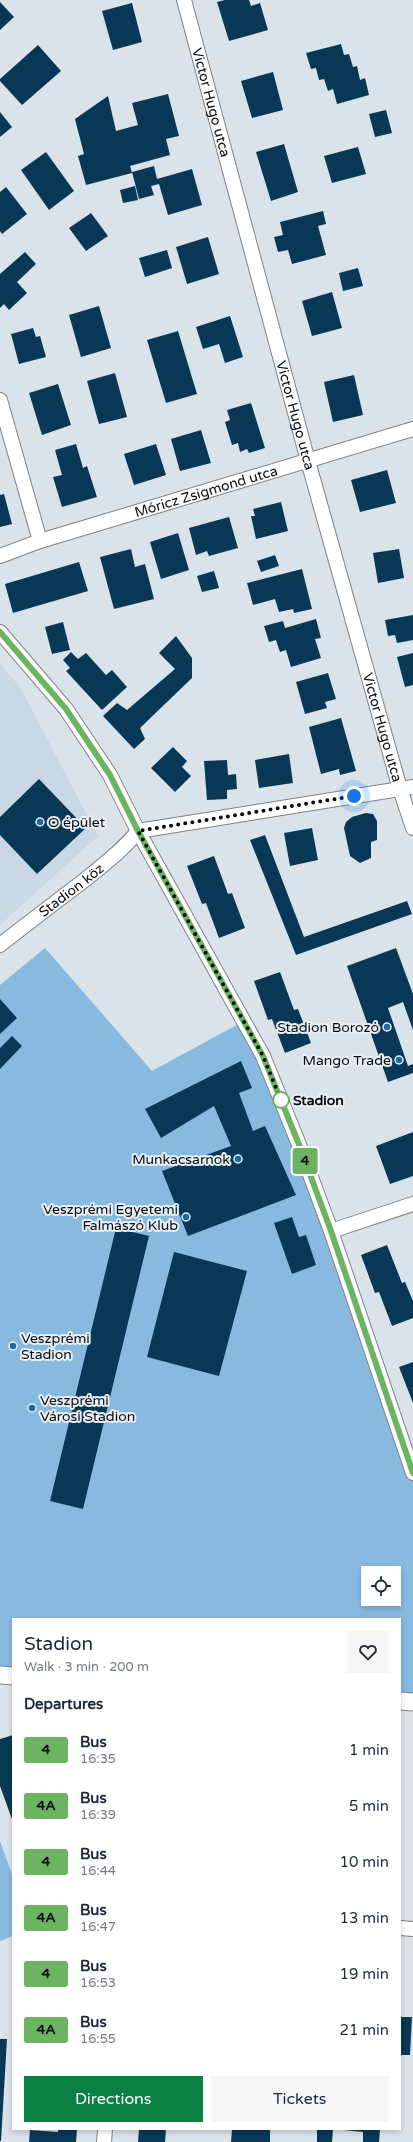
<!DOCTYPE html>
<html lang="en">
<head>
<meta charset="utf-8">
<style>
	body { margin:0; font-family:"Varela Round",sans-serif; background:#f6f6f7; color:#1f2937; height:100vh; display:flex; flex-direction:column; font-size:15px; white-space:nowrap }
	* { box-sizing:border-box; margin:0 }
	p { font-size:13px; color:#747a83 }
	.icon { flex:none; width:22px; height:22px; fill:none; stroke:currentColor; stroke-width:2; stroke-linecap:round; stroke-linejoin:round }
	.map { position:relative; flex:1; overflow:hidden }
	.panel { position:absolute; left:12px; top:1618px; width:389px; height:512px; display:flex; flex-direction:column; background:#fff; border-radius:0px; box-shadow:0 2px 6px #0003 }
	.panel>* { flex:none }
	.badge { padding:0 8px; border-radius:3px; font-size:14px; line-height:26px }
	.tools { position:absolute; left:361px; top:1566px; display:grid; gap:8px }
	.tools a { display:grid; place-items:center; width:40px; height:40px; border-radius:0px; background:#fff; box-shadow:0 2px 6px #0003; font-size:20px }
	.you { position:absolute; width:20px; height:20px; margin:-10px; border:3px solid #fff; border-radius:50%; background:#1a73e8; box-shadow:0 0 0 6px #1a73e833 }
	.map>.badge { position:absolute; translate:-50% -50%; box-shadow:0 0 0 2px #fff }
	h2 { padding:0 12px; font-size:15px; line-height:36px }
	.round { display:grid; place-items:center; flex:none; width:42px; height:42px; border-radius:0px; background:#f6f6f7 }
	.summary { display:flex; align-items:center; justify-content:space-between; height:68px; padding:0 12px }
	h1 { font-size:19px; font-weight:600; line-height:30px }
	.action { display:flex; gap:8px; margin-top:auto; padding:8px 12px }
	.action a { flex:1; height:46px; border-radius:0px; background:#0b8043; color:#fff; font-size:16px; font-weight:600; line-height:46px; text-align:center }
	.action a+a { background:#f6f6f7; color:#1f2937 }
	ul { padding:0; list-style:none }
	li { display:flex; align-items:center; gap:12px; height:56px; padding:0 12px }
	li div { flex:1 }
	li b { display:block; font-size:15px }
	li em { font-style:normal }
	li .badge { min-width:44px; font-weight:700; text-align:center }
	.map>svg:first-child { display:block }
</style>
</head>
<body>
<div class="map">
<svg width="413" height="2142" viewBox="0 0 413 2142">
	<rect width="100%" height="100%" fill="#dae3ea"/>
	<path fill="#c9d8e4" d="M0 664 20 687 98 836 0 925Z"/>
	<path fill="#88b9df" fill-rule="evenodd" d="M45 948 152 1071 244 1021 264 1056 413 1473V1702L400 1701V1619H13V1675L0 1674V985ZM368 1573H394V1599H368Z
		M0 1841 13 1877V1936L0 1941Z"/>
	<path fill="#093856" d="M225 0H249L251 6 260 3 268 30 229 41 217 2Z
		M0 2 14 17 0 30Z
		M132 3 142 42 113 50 102 11Z
		M341 44 344 55 349 54 353 67 357 66 360 80 365 78 369 95 337 104 333 89 328 91 324 79 319 80 316 68 311 69 306 53Z
		M38 45 61 71 22 105 0 81V79Z
		M273 72 283 110 252 118 241 81Z
		M168 94 179 136 166 139 170 155 130 166 132 173 86 185 78 156 84 154 75 119 108 96 116 131 138 125 132 103Z
		M386 110 392 133 375 137 369 114Z
		M0 112 12 127 0 137Z
		M284 144 298 192 271 201 256 152Z
		M358 147 366 174 332 183 324 156Z
		M46 152 74 191 49 210 21 170Z
		M154 166 157 179 192 169 202 205 168 215 159 184 151 186 154 195 139 199 132 172Z
		M135 186 138 200 123 203 120 190Z
		M6 187 27 214 2 234 0 231V192Z
		M323 211 326 224 318 226 326 255 292 264 288 250 278 252 274 237 283 235 280 222Z
		M91 213 108 236 86 251 69 228Z
		M208 237 219 274 187 284 176 247Z
		M167 250 172 268 145 277 139 258Z
		M25 252 36 264 17 282 27 293 9 310 4 304 0 308V274Z
		M358 268 363 286 343 291 339 273Z
		M332 292 342 328 312 336 302 301Z
		M99 306 111 348 81 357 69 315Z
		M230 316 243 357 225 363 219 344 203 349 196 327Z
		M33 328 36 337 40 336 46 357 19 364 11 334Z
		M178 331 197 394 166 403 147 340Z
		M115 373 127 417 99 424 87 381Z
		M354 375 363 415 333 422 324 382Z
		M58 384 71 425 42 435 29 393Z
		M251 403 265 448 249 453 247 449 240 452 238 443 232 445 225 422 230 420 227 410Z
		M201 430 211 463 180 471 171 439Z
		M76 444 83 468 87 466 97 497 62 507 53 477 62 475 55 450Z
		M156 444 166 475 134 485 124 454Z
		M387 470 396 503 360 512 351 480Z
		M4 494 12 524 0 527V495Z
		M281 502 288 531 256 539 251 516H255L253 509Z
		M229 517 238 548 209 556 207 551 196 555 189 528Z
		M178 533 189 570 161 579 150 542Z
		M131 549 135 567 145 564 154 599 114 609 100 557Z
		M399 549 404 578 378 583 373 553Z
		M275 555 279 566 261 572 257 561Z
		M79 562 88 591 13 613 5 584Z
		M302 569 312 609 294 613 293 609 279 612 275 599 253 605 247 583Z
		M214 571 219 588 202 592 197 576Z
		M413 615V640L397 643 395 635 388 636 385 620Z
		M316 619 321 638 315 639 321 658 291 667 286 650 280 652 276 640 269 642 264 626 283 621 285 628Z
		M63 622 70 650 52 654 45 627Z
		M176 636 192 658V678L140 728 145 739 134 749 103 716 117 703 127 710 175 669 159 653Z
		M71 652 78 659 86 653 106 675 112 670 127 687 102 710 66 671 70 668 63 660Z
		M413 653V685L405 687 397 657Z
		M328 673 336 699 325 702 327 708 305 714 296 682Z
		M341 718 356 771 340 775 339 769 321 774 309 727Z
		M173 747 187 761 182 767 191 776 175 792 151 768Z
		M289 754 293 783 259 788 255 760Z
		M227 760 228 775 236 774 237 789 227 790V799L207 800 204 761Z
		M39 779 86 828 37 874 0 835V817Z
		M366 813 373 814 377 821V840L371 842V858L360 863 350 856 344 828 346 822 352 817Z
		M312 828 318 860 290 866 284 833Z
		M265 835 304 937 407 901 412 914 296 955 250 840Z
		M214 856 228 894 232 893 245 928 219 938 206 903 202 904 187 866Z
		M396 948 413 994V1030L403 1002 388 1008 408 1066 413 1064V1073L388 1082 347 966Z
		M280 972 294 1010 298 1009 311 1043 285 1053 272 1019 268 1020 254 981Z
		M0 999 17 1018 0 1034Z
		M12 1036 22 1046 0 1069V1048Z
		M241 1061 252 1088 239 1093 253 1131 265 1126 296 1195 188 1236 162 1171 231 1146 214 1106 161 1138 145 1109Z
		M413 1132V1176L390 1184 376 1146Z
		M292 1217 299 1237 306 1235 316 1265 292 1274 274 1223Z
		M116 1228 149 1236 83 1509 50 1501Z
		M387 1245 402 1283 405 1282 413 1301V1318L392 1326 379 1292 375 1293 361 1255Z
		M174 1252 247 1271 219 1376 147 1357Z
		M413 1362V1403L399 1367Z
		M13 1735V1822L0 1786V1739Z
		M400 2017H412L410 2055H400Z
		M0 2039H7L1 2141H0Z
		M58 2129H77L76 2142H29L30 2130 58 2132Z
		M139 2129H166L165 2142H138Z
		M232 2129H270V2142H231Z
		M317 2129H333L332 2142H317Z
		M334 2129H380L379 2142H363V2132Z"/>
	<g fill="none" stroke-linecap="round" stroke-linejoin="round">
		<defs>
			<g id="minor">
				<path id="s1" d="M184 0 308 461 400 789 413 828"/>
				<path d="M0 400 40 541"/>
				<path id="s2" d="M0 556 40 541 413 429"/>
				<path d="M0 632 66 709 110 775 138 831 263 1056 298 1142 331 1231 413 1473"/>
				<path d="M138 831 413 787"/>
				<path id="s3" d="M0 945C28 923 57 901 86 879 104 864 123 850 138 831"/>
				<path d="M331 1231 413 1204"/>
				<path d="M400 1928 413 1929"/>
				<path d="M104 2142 105 2129"/>
			</g>
			<path id="tertiary" d="M0 1675 13 1676
				M400 1701 413 1702"/>
		</defs>
		<use href="#minor" stroke="#7b8389" stroke-width="16"/>
		<use href="#tertiary" stroke="#7b8389" stroke-width="19"/>
		<use href="#minor" stroke="#fff" stroke-width="14"/>
		<use href="#tertiary" stroke="#fff" stroke-width="17"/>
	</g>
	<g fill="none" stroke-linecap="round" stroke-linejoin="round">
		<defs>
			<path id="line" d="M0 632 66 709 110 775 138 831 263 1056 298 1142 331 1231 413 1473"/>
		</defs>
		<use href="#line" stroke="#fff" stroke-width="9"/>
		<use href="#line" stroke="#6cb461" stroke-width="6"/>
		<path stroke="#0a0c0f" stroke-width="4" stroke-dasharray="0 7.2" d="M281 1100 263 1056 138 831 354 796"/>
	</g>
	<g fill="#1c6a9d" stroke="#e7f0f7" stroke-width="1.5">
		<circle cx="40" cy="822" r="4"/>
		<circle cx="387" cy="1027" r="4"/>
		<circle cx="399" cy="1060" r="4"/>
		<circle cx="238" cy="1159" r="4"/>
		<circle cx="186" cy="1217" r="4"/>
		<circle cx="13" cy="1346" r="4"/>
		<circle cx="32" cy="1408" r="4"/>
	</g>
	<circle fill="#fff" stroke="#6cb461" stroke-width="2" cx="281" cy="1100" r="8"/>
	<g text-anchor="middle" stroke-width="4" stroke-linejoin="round" paint-order="stroke">
		<g font-size="14" fill="#0a0c0f" stroke="#e7f0f7">
			<text dy="5" stroke="none"><textPath href="#s1" startOffset="106">Victor Hugo utca</textPath></text>
			<text dy="5" stroke="none"><textPath href="#s1" startOffset="430">Victor Hugo utca</textPath></text>
			<text dy="5" stroke="none"><textPath href="#s2" startOffset="216">Móricz Zsigmond utca</textPath></text>
			<text dy="5" stroke="none"><textPath href="#s1" startOffset="754">Victor Hugo utca</textPath></text>
			<text dy="5" stroke="none"><textPath href="#s3" startOffset="90">Stadion köz</textPath></text>
		</g>
		<g font-size="14" fill="#0a0c0f" stroke="#e7f0f7" text-anchor="end">
			<text x="48" y="827" text-anchor="start">O épület</text>
			<text x="379" y="1032">Stadion Borozó</text>
			<text x="391" y="1065">Mango Trade</text>
			<text x="230" y="1164">Munkacsarnok</text>
			<text x="178" y="1214">Veszprémi Egyetemi<tspan x="178" dy="16">Falmászó Klub</tspan></text>
			<text x="21" y="1343" text-anchor="start">Veszprémi<tspan x="21" dy="16">Stadion</tspan></text>
			<text x="40" y="1405" text-anchor="start">Veszprémi<tspan x="40" dy="16">Városi Stadion</tspan></text>
		</g>
		<g font-size="14" font-weight="bold" fill="#0a0c0f" stroke="#e7f0f7" text-anchor="start">
			<text x="293" y="1105">Stadion</text>
		</g>
	</g>
</svg>
<div class="tools">
<a><svg class="icon" aria-label="locate" viewBox="0 0 24 24"><circle cx="12" cy="12" r="6"/><path d="M12 2v4M12 18v4M2 12h4M18 12h4"/></svg></a>
</div>
<div class="you" style="left:354px;top:796px"></div>
<b class="badge" style="left:305px;top:1161px;background:#6cb461;color:#111">4</b>
<section class="panel">
<div class="summary"><div><h1>Stadion</h1><p>Walk · 3 min · 200 m</p></div><a class="round"><svg class="icon" aria-label="heart" viewBox="0 0 24 24"><path d="M12 20l-8-8c-3-5 5-10 8-4 3-6 11-1 8 4z"/></svg></a></div>
<h2>Departures</h2>
<ul>
<li><span class="badge" style="background:#6cb461;color:#111">4</span><div><b>Bus</b><p>16:35</p></div><em>1 min</em></li>
<li><span class="badge" style="background:#6cb461;color:#111">4A</span><div><b>Bus</b><p>16:39</p></div><em>5 min</em></li>
<li><span class="badge" style="background:#6cb461;color:#111">4</span><div><b>Bus</b><p>16:44</p></div><em>10 min</em></li>
<li><span class="badge" style="background:#6cb461;color:#111">4A</span><div><b>Bus</b><p>16:47</p></div><em>13 min</em></li>
<li><span class="badge" style="background:#6cb461;color:#111">4</span><div><b>Bus</b><p>16:53</p></div><em>19 min</em></li>
<li><span class="badge" style="background:#6cb461;color:#111">4A</span><div><b>Bus</b><p>16:55</p></div><em>21 min</em></li>
</ul>
<div class="action"><a>Directions</a><a>Tickets</a></div>
</section>
</div>
</body>
</html>
